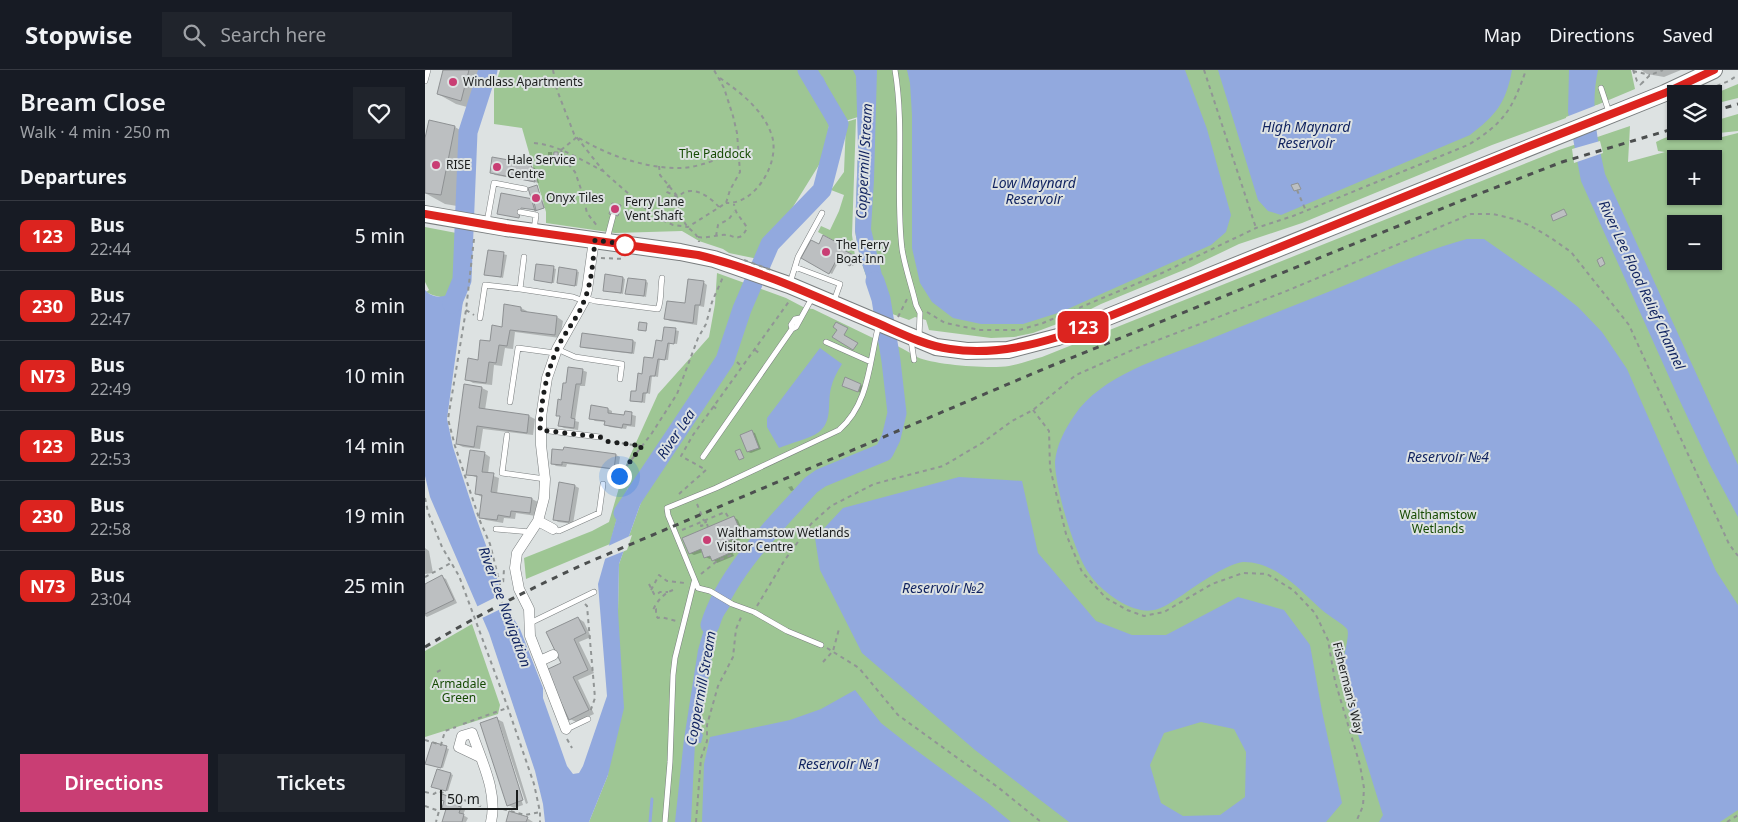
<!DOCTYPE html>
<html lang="en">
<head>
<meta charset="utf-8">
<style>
	body { margin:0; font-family:"Noto Sans",sans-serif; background:#20242c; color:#f1f3f6; height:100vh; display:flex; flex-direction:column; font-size:19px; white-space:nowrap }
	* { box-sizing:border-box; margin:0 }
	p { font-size:16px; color:#9ea1a6 }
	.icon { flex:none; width:28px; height:28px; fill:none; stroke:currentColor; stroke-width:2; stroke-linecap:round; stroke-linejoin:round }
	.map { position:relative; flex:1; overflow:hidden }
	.details { display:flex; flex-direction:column; background:#171b24; width:425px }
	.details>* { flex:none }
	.badge { padding:0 10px; border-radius:8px; font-size:18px; line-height:32px }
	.fabs { position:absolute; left:1242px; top:15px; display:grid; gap:10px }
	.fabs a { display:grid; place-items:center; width:55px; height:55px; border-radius:0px; background:#171b24; box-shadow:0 1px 4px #0004; font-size:25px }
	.scale { position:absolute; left:15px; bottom:12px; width:78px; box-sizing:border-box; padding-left:5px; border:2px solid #1b1d1d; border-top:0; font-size:14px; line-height:18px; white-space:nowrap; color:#1b1d1d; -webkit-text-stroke:4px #dde2e2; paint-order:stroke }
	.you { position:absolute; width:25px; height:25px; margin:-12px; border:4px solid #fff; border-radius:50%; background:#1a73e8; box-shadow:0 0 0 8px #1a73e833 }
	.map>.badge { position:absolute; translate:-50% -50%; box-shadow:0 0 0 2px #fff }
	h2 { padding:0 20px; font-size:19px; line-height:45px }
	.round { display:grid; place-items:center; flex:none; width:52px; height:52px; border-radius:0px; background:#20242c }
	.head { display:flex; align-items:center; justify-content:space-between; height:85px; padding:0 20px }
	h1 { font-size:24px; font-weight:600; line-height:38px }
	.button { display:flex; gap:10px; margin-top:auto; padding:10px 20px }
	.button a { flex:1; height:58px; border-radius:0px; background:#c93e74; color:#fff; font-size:20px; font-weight:600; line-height:58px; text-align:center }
	.button a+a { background:#20242c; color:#f1f3f6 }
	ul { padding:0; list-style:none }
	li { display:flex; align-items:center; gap:15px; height:70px; padding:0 20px; border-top:1px solid #363941 }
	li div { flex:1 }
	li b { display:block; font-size:19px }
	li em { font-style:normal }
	li .badge { min-width:55px; font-weight:700; text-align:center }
	header { display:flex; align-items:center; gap:30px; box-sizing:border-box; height:70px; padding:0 25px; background:#171b24; border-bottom:1px solid #363941 }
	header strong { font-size:24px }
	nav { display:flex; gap:28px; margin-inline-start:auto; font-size:18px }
	.search { width:350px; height:45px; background:#20242c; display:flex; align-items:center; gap:12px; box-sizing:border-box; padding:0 18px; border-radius:0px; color:#9ea1a6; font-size:19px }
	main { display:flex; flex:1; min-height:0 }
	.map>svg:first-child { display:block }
</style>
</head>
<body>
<header>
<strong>Stopwise</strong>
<div class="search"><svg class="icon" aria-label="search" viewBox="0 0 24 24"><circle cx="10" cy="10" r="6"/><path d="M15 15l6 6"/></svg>Search here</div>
<nav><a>Map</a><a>Directions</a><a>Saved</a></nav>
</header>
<main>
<section class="details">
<div class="head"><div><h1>Bream Close</h1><p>Walk · 4 min · 250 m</p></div><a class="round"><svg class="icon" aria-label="heart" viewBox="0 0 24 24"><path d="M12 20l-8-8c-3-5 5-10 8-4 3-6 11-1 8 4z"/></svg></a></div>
<h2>Departures</h2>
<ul>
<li><span class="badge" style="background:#dc241f;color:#fff">123</span><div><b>Bus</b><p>22:44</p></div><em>5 min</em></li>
<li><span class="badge" style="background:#dc241f;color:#fff">230</span><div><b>Bus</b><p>22:47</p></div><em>8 min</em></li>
<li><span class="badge" style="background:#dc241f;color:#fff">N73</span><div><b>Bus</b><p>22:49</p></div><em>10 min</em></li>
<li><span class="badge" style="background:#dc241f;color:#fff">123</span><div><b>Bus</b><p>22:53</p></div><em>14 min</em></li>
<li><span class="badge" style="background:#dc241f;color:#fff">230</span><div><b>Bus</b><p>22:58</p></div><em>19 min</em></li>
<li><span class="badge" style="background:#dc241f;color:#fff">N73</span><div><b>Bus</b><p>23:04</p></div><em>25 min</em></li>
</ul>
<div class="button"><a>Directions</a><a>Tickets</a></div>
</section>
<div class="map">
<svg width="1313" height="752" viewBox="0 0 1313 752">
	<rect width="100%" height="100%" fill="#dde2e2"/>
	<path fill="#9ec694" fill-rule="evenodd" d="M75 0H1206L1210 19 1141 48 1067 75 877 153 814 174 766 197 676 234 648 248 608 263 589 267 566 268 504 260 501 250 490 247 484 250 459 241 451 235 435 188 430 161 433 78V47L404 56 397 90 353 161 333 189 304 183 298 179 274 171 257 161 190 163 121 153V142L97 58 69 54V19Z
		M1313 14V28L1289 34V24Z
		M1313 44V61L1294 63 1293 68 1313 63V752H164L183 705 193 541 194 494 219 424 203 418 196 433 185 474 101 509 99 488 167 461 184 452 200 397 233 324 284 267 290 234 292 203 361 228 380 238 388 239 450 269C466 271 478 279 492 287 509 295 565 299 584 296 595 294 606 290 617 287L1134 80 1205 56 1203 92 1240 82 1233 81 1231 72C1254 61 1264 61 1289 61V51ZM1251 89H1289V126H1251ZM1251 154H1289V191H1251Z
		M431 49 427 165 430 186 415 178 417 175 393 162 396 156 405 160 414 141 419 125 406 120 419 102 421 52Z
		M0 157 47 166 41 209 33 210C32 213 31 219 29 222 22 231 9 226 1 222L4 220 0 212Z
		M47 554 75 635 73 644 0 667V581Z"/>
	<path fill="#92a9de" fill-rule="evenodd" d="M373 0H390L398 7 418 52 404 56 388 22Z
		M428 0H452L449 110 446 159 464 234 451 235 435 188 430 161 433 78 431 6Z
		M482 0H760L782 59 806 145 801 162 786 175 636 242 598 254H556L528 248 507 232 495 213 487 178V45L485 13Z
		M793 0H1087C1081 33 1071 45 1045 65L856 145 843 141 833 130Z
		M1144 0H1173C1165 37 1172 67 1180 104L1313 395V447L1285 395 1254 329 1156 111 1143 42Z
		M1042 169H1059L1129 218 1153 237 1177 262 1202 299 1291 501 1313 535V740L1295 752H954L958 745 956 739C947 711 939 683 930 655 924 639 918 624 916 608 915 596 926 565 922 559 918 554 910 550 905 546 897 541 891 534 884 528 867 511 843 491 818 492 803 493 769 517 756 526 742 535 732 543 716 540 696 536 673 518 663 502 649 481 630 417 630 392 631 376 640 359 649 346 676 305 737 288 780 271 818 256 855 241 893 226 942 207 991 183 1042 169Z
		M41 209 22 349 28 377 50 445 70 500 74 517 83 539 95 559 118 618V628L142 696 148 704 154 703 158 696 182 626 173 514 196 433 204 418 219 424 194 494 193 541 199 638 183 705 164 752H120L118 734 110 701 64 563 5 427 0 406V220C8 229 19 228 28 222L33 210Z
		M395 278 417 294C412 302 408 309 406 318 402 333 408 351 394 362 385 369 365 373 354 378L342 357V348Z
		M534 407 597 411 613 483 671 551 707 565H741L813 527 859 540 885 575 897 641 917 733 901 752H644L550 680 437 583 395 500 390 468 418 438ZM776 652 809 659 821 682 820 727 795 745 758 746 736 733 725 695 739 663Z
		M288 528 305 536 293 554 274 659 278 665 276 673H270L266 752H250L259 669 273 580Z
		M430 620 456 653 484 675 563 733 586 752H277L279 694 285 667 365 650 396 639Z"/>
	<path fill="#dde2e2" d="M1172 35 1173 59 1145 69 1141 47Z
		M1175 71 1178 83 1149 93 1147 79Z
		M207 465 202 480 177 490 181 477Z
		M79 523 84 535 55 549 51 537Z"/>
	<path fill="#0003" d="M20 0H64L53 40 31 34 13 24Z
		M1216 0H1256L1239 7 1222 4Z
		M5 51 30 57 52 70 38 137 20 134 0 123V74Z
		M123 82H127V86L123 85Z
		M106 96 110 98 114 113 70 105 66 102Z
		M112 116 120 138 112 140 96 137 94 148 74 144 108 130Z
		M399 166 419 177 417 181 432 189 428 196 415 189 407 204 377 188 394 175Z
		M64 181 82 185 78 208 61 204Z
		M128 198 131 199 129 213 110 210Z
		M151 201 154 202 152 216 133 213Z
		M198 208 200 209 198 224 179 220Z
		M221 211 223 213 221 227 202 223Z
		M278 212 282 215 279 237 274 236 272 255 245 251 241 249 261 235Z
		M96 238 102 241 101 243 132 247 138 251 135 268 90 262 88 279 80 278 77 296 69 295 67 315 48 313 42 309 66 273Z
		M240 258 254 261 252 274 245 273 243 290 235 289 233 307 227 306 225 324 221 323 220 333 208 331 206 330 212 323 218 305 229 289 238 273Z
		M158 265 208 271 211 272 209 284 159 278 156 276Z
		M157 300 162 302 160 316H155L150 351 154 352 153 360 139 358 135 356 136 347 132 345 137 331Z
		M421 309 438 316 436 323 421 317Z
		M57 318 63 321 60 340 104 346 110 349 108 365 58 359 55 379 38 377 32 374Z
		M183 339 187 341V345L200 347 201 343 211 346 210 357 202 356 201 359 185 357 181 355V352L170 351 166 348Z
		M327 362 330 363 336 379 326 383 323 382Z
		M140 379 191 385 195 387 193 400 142 394 141 397 131 396 127 393 140 382Z
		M59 383 65 387 63 404 74 408 72 424 107 429 113 432 111 446 91 443 90 449 79 448 78 453 61 450 55 447 57 427 51 424 53 408 43 404Z
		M150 416 154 418 148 454 133 452 129 449Z
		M367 416 369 420 366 421 363 417Z
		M309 447 313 450 320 467 304 475 309 486 292 493 287 488 285 489 280 487 278 482 269 485 265 483Z
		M0 478 4 481 8 503 0 504Z
		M17 507 21 509 32 533 2 547 0 546V515Z
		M153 548 159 552 166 567 154 572 169 603 153 610 169 644 151 652 145 649 137 594Z
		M72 649 78 652 103 733 101 734 74 652H72L98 735 89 738 83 735 57 653Z
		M21 678 24 679 18 698 4 694Z
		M26 704 28 705 23 721 10 718Z
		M18 726 38 733 36 739 40 740 38 745 43 748 41 752H18L22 740Z
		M102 748 108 752H82Z"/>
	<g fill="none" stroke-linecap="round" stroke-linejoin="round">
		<path stroke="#92a9de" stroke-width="3" d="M225 752 227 729"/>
		<path stroke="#92a9de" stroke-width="19" d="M27 234 37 210 43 62 63 0
			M198 443 300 290 317 239 345 174 397 120 414 54 382 0
			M285 555C301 503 349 456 386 415L396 408 459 382 466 368 472 343 466 291 456 229 450 211"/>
	</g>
	<path fill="#bcbfc1" stroke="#8e9193" d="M18 0H44L36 31 12 24Z
		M4 50 30 56 16 125 0 123V68Z
		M129 82H133V91H128Z
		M67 87 106 94 110 112 65 103Z
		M873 113 876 119 869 121 866 115Z
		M112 115 119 138 110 141 103 118Z
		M76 123 108 129 111 140 96 138 94 148 72 144Z
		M187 133 196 135 193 146 184 144Z
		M1139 139 1142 145 1128 151 1126 145Z
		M398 165 417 175 415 178 430 186 425 196 412 189 404 204 376 188 386 170 394 174Z
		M63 180 79 182 76 207 59 205Z
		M1177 187 1180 194 1175 197 1172 190Z
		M111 194 129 196 127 213 109 210Z
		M134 197 152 200 150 216 132 213Z
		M180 204 198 207 196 223 178 221Z
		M203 208 221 210 219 226 200 224Z
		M263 209 279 211 275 235H270L268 253 239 249 242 231 260 233Z
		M79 234 96 237V241L132 246 130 265 85 260 82 276 74 275 71 293 64 292 61 313 40 310 43 288 53 290 55 270 65 271 67 255 77 257Z
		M214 252 222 253 221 261 213 260Z
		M411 252 423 258 419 265 433 273 428 280 407 267 412 260 408 257Z
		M239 257 251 258 249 274 243 273 240 290 233 289 230 306H225L222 323H218L217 332 205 331 206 321H211L213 303 217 304 219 287 228 288 231 270 237 271Z
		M157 263 208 270 207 283 155 277Z
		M143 297 158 299 156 314H151L146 348 150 349 149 358 133 356 135 346H131L133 329 136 330 138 313H141Z
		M420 307 436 314 433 322 417 316Z
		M39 314 57 317 54 338 104 345 102 363 52 356 49 377 31 374Z
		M166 335 183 338V343L199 345 200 341 207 342 206 355 198 354 197 358 179 355 180 351 164 349Z
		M327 360 334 378 322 382 315 365Z
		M139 377 191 384 189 399 137 392V395L126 394 127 379 138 380Z
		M315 379 319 388 314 390 310 381Z
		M45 380 60 382 57 402 69 403 66 422 107 428 105 443 86 441 85 447 73 445 72 450 54 448 57 425 50 424 52 406 41 405Z
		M134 412 150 415 144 452 128 450Z
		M309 446 317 465 301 472 305 483 287 491 285 486 279 488 276 479 264 484 257 468Z
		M17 505 29 530 0 544V514Z
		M153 547 161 563 149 569 163 600 148 607 164 640 144 650 121 600 136 593 121 562Z
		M72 647 98 730 82 736 55 653Z
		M7 672 22 676 16 698 0 694Z
		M12 699 26 703 21 721 6 717Z
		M17 724 34 730 33 736 36 737 34 743 39 744 37 752H17L21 739 17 738 19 731 16 730Z
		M84 741 103 747 101 752H81Z"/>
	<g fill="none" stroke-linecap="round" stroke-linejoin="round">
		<defs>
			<path id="lane" d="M470 0C480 59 470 120 477 179 480 198 487 217 491 235L495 243 494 268
				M0 11 3 0
				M1176 18 1184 42
				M95 142 111 145 109 160
				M62 152 69 113 100 119
				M182 169 188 146
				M99 187 95 219 148 227 159 231
				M370 197 415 214 409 231
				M365 213 373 187 397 143
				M160 228 170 231 233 239C237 230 235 219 237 208
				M55 248 60 215 95 219
				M367 259 366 255 370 249 375 248
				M486 270 489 290
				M401 272 446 292
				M132 279 150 287 197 294 195 309
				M85 332 93 278 130 283
				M116 360 175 367
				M82 365 77 403 120 409
				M278 387 367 259 371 257 387 228
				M71 459 105 462
				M128 459 134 461 174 443 178 414
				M105 553 169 522
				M396 575 362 561 329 542 307 534 285 521 273 518 243 445 242 438 291 418 414 360C445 333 444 291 454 254
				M142 659 163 649
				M240 752 245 692 248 605 250 588 269 512"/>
			<path id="street" d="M113 451 128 459
				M115 591 128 585
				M141 659 105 566 104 539 94 519 90 498 92 483 113 451 119 428 120 409 116 375V347L122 308 132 279 159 231 162 220 169 170
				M55 687 34 677 37 666 47 663C56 690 73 722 66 752"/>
			<path id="primary" d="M0 144 81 158 255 182 289 189 364 215 511 277 542 281 583 280 633 267 1240 23 1289 0"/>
		</defs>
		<use href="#lane" stroke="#7a7e7f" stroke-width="6"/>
		<use href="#street" stroke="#7a7e7f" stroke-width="11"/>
		<use href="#primary" stroke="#7a7e7f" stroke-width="18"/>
		<path stroke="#919595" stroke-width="2" stroke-dasharray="4 4" stroke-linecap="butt" d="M128 0 132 20 149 64 180 103 229 146 248 155 263 157 301 133 305 120 315 102 312 63 308 46 299 18 289 0
			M779 0 831 158
			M1208 0 1212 11 1216 15
			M1208 1 1225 5
			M295 8C315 22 337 39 346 63 357 90 331 135 301 133
			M1216 14 1225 5 1238 0
			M1277 22 1304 11 1313 5
			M154 68C182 85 217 97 250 98 271 99 295 89 312 79
			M109 73C134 75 156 90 178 101
			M136 80 139 89 150 102 157 122 162 143 173 157
			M136 80 152 67
			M234 96 235 105 253 127C251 137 256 148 262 156 267 162 273 164 274 172
			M245 115 242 118V122L253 127C266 113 284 126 294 137
			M291 166 293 155 304 149 309 142
			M273 167C283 169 292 164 302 165 307 165 309 169 314 167 318 166 320 162 322 158 318 149 310 145 309 134
			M49 169 41 240 23 349 30 376 55 451 65 474 75 514H78L79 499
			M176 188 199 189
			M41 240 49 245
			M502 242 520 253 555 260H594L618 253 737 203 831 158 868 146 1043 75C1079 53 1087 40 1101 0
			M473 247 482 229
			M330 280 334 283
			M312 292 317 297
			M288 336 293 340
			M608 340 624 361 625 398 641 464 657 502 681 528 702 540 719 546 739 542 787 514 818 503 842 504 868 520 890 543 903 570 910 611 935 695 939 718 938 736 931 752
			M181 371 216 376
			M184 411 194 406 227 363 252 324 273 268 281 254 287 232 298 207
			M254 424 281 400 256 386 268 365 365 230
			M0 428 3 442 17 477 34 506 83 638 109 714 115 742V752
			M272 434 279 451
			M280 450 281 452 276 454V456L282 454 283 457
			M257 460 300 442 304 448
			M276 504 292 491 309 484 304 471
			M0 507 26 493
			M224 514 229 524 231 525 235 522H243
			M226 520 234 505 242 511 260 513
			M248 520C239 523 232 531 228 540L231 539V546L233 548 236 547 251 551
			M160 534 162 536 170 628 165 642
			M332 536 359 491 386 454 406 436 449 414 518 396 557 373 587 351 608 340 651 305 712 278 859 222 1046 144H1068L1089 149 1106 156 1126 168 1146 182 1204 255 1304 474 1313 486
			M402 578 434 598 473 645 574 718 616 752
			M398 592 408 581 414 559
			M12 602 18 599
			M38 654 82 638
			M142 669 147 678
			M0 670 16 675 20 661 31 657
			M0 722 9 724 13 721 56 736
			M0 736 14 741 11 752
			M78 739 100 745 115 742
			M271 752 276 688 282 671V655L293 616 308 587 311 559 317 545
			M1302 752 1313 745"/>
		<use href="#lane" stroke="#fff" stroke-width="5"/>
		<use href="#street" stroke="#fff" stroke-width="10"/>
		<use href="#primary" stroke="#fff" stroke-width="16"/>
		<path stroke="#4c4f4f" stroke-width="3" stroke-dasharray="6 6" stroke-linecap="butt" d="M1289 41 1313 34
			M0 577C53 545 108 517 164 492L621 298 1038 130 1137 92 1251 58"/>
		<path stroke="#919595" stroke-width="2" stroke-dasharray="4 4" stroke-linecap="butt" d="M872 120 881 141
			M319 190 349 201"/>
	</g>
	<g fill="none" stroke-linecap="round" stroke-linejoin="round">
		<defs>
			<path id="line" d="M0 144 81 158 273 185C332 199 388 225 443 249 470 260 496 275 525 279 562 285 598 278 633 267L1102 77 1240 23 1289 0"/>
		</defs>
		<use href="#line" stroke="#fff" stroke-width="11"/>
		<use href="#line" stroke="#dc241f" stroke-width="8"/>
		<path stroke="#1b1d1d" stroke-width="5" stroke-dasharray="0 9" d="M194 406 217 376 180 371 175 367 115 360C116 329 122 298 136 271 144 257 154 245 159 231 167 212 168 190 170 170L206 175H200"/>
	</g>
	<g fill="#c93e74" stroke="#dde2e2" stroke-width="2">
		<circle cx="28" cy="12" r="5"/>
		<circle cx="11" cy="95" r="5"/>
		<circle cx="72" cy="97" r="5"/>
		<circle cx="111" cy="128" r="5"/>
		<circle cx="190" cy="139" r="5"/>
		<circle cx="401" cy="182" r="5"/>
		<circle cx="282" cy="470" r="5"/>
	</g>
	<circle fill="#fff" stroke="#dc241f" stroke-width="2.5" cx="200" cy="175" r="10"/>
	<g text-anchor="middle" stroke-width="4" stroke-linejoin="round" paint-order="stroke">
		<g font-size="12" fill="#1b1d1d" stroke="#dde2e2" text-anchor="start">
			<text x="38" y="16">Windlass Apartments</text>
			<text x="82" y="94">Hale Service<tspan x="82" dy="14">Centre</tspan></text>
			<text x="21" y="99">RISE</text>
			<text x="121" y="132">Onyx Tiles</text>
			<text x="200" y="136">Ferry Lane<tspan x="200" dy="14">Vent Shaft</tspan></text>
			<text x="411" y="179">The Ferry<tspan x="411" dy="14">Boat Inn</tspan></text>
			<text x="292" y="467">Walthamstow Wetlands<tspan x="292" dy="14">Visitor Centre</tspan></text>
		</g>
		<g font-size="12" fill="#164a03" stroke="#dde2e2">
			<text x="290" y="88">The Paddock</text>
			<text x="1013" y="449">Walthamstow<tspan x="1013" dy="14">Wetlands</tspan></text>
			<text x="34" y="618">Armadale<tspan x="34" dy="14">Green</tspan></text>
		</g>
		<g font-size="12" fill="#1b1d1d" stroke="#dde2e2">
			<text transform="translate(923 618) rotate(76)" y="4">Fisherman's Way</text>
		</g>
		<g font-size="14" font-style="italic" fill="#0f225f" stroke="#dde2e2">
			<text x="881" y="62">High Maynard<tspan x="881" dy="16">Reservoir</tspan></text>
			<text transform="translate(439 91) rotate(-87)" y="5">Coppermill Stream</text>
			<text x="609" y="118">Low Maynard<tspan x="609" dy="16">Reservoir</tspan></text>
			<text transform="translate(1217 215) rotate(65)" y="5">River Lee Flood Relief Channel</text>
			<text transform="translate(251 364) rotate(-56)" y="5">River Lea</text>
			<text x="1023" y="392">Reservoir №4</text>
			<text x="518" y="523">Reservoir №2</text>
			<text transform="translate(80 537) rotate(70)" y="5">River Lee Navigation</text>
			<text transform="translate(276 618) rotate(-80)" y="5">Coppermill Stream</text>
			<text x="414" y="699">Reservoir №1</text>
		</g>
	</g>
</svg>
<div class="fabs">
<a><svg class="icon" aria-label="layers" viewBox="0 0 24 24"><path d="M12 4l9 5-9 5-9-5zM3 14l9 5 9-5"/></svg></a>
<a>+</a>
<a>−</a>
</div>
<div class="scale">50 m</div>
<div class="you" style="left:194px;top:406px"></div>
<b class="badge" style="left:658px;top:257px;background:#dc241f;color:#fff">123</b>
</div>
</main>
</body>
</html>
